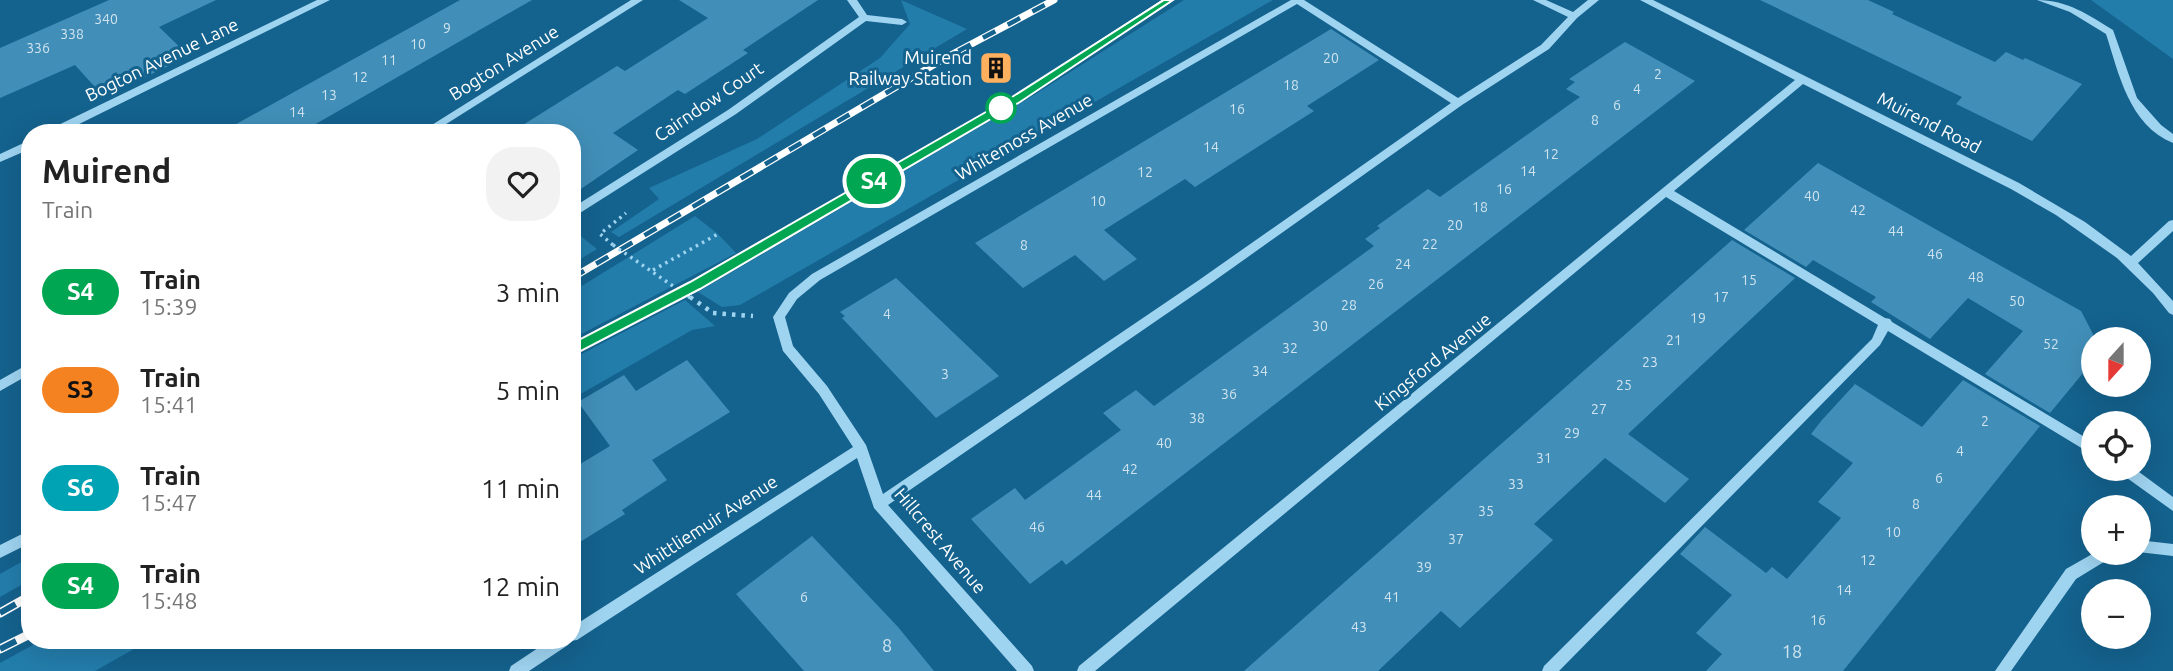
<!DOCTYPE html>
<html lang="en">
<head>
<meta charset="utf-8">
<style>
	body { margin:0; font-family:Ubuntu,sans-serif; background:#f2f2f2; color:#222; height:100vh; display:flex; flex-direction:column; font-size:26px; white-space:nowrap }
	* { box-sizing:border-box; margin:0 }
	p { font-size:23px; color:#767676 }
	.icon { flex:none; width:38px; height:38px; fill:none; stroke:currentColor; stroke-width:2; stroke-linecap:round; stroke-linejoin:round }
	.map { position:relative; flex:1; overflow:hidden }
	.drawer { position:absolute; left:21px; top:124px; width:560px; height:525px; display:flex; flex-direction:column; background:#fff; border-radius:28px; box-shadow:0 7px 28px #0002 }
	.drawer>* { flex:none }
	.badge { padding:0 14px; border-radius:23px; font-size:24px; line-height:46px }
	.needle { width:46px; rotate:201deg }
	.buttons { position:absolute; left:2081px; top:327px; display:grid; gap:14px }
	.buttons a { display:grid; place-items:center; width:70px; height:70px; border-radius:50%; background:#fff; box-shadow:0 7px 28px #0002; font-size:35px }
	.map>.badge { position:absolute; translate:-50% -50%; box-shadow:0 0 0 4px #fff }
	.round { display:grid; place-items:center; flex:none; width:74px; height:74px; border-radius:28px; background:#f2f2f2 }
	.summary { display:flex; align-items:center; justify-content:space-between; height:119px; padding:0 21px }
	h1 { font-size:33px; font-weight:700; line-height:52px }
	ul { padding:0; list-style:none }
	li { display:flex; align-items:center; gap:21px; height:98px; padding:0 21px }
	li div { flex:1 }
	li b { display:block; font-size:26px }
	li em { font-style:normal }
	li .badge { min-width:77px; font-weight:700; text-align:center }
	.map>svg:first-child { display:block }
</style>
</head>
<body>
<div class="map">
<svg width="2173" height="671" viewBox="0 0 2173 671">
	<rect width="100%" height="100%" fill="#14628e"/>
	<path fill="#237dab" d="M901 0 967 29 619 237 611 232 659 199 649 188 757 139 880 58 910 24Z
		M1184 0H1273L740 305 722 307 698 292 1034 95Z
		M2091 0H2173V59Z
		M695 216 718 234 736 253 572 339V292Z
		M573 230 597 249 572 264V231Z
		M685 300 715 326 692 330 572 399V359Z
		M30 557V580L0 597V574Z
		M42 640H148V641L95 671H0V663Z"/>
	<path fill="#418fb9" d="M109 0H216L159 27 189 56 104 97 75 65 0 98V48Z
		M460 0H532L300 133H220Z
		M679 0H818L743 50 748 53 685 94 678 90 613 133 638 150 572 195V133H510L617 66 625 71 708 18Z
		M1760 0H1868L1894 12 1892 14 1995 62 2006 52 2023 60 2025 58 2082 84 2032 141 1956 104 1962 97Z
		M1331 29 1379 60 1307 106 1314 111 1195 187 1185 179 1104 230 1137 259 1104 281 1075 255 1023 288 975 243Z
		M1625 42 1695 81 1066 565 1062 560 1030 584 971 519 1015 488 1025 500 1121 430 1103 413 1136 390 1154 406 1374 246 1365 239 1380 228 1377 226 1428 189 1440 197 1580 97 1566 89 1575 82 1569 79Z
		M1818 163 2081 311 2093 334V361L2050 413 1985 374 2023 331 1968 298 1930 339 1871 302 1876 297 1813 260 1806 267 1744 230Z
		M1732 240 1795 278 1628 434 1689 479 1665 503 1605 458 1534 524 1553 540 1460 628 1441 611 1378 671H1244Z
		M896 278 999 376 936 418 842 318 845 316 840 312Z
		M687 360 730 412 652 460 667 480 622 510 625 514 572 547V469L610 446 578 402 624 375 636 391Z
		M1963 380 2040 426 1843 671H1706L1722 654 1696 633 1732 595 1680 554 1705 527 1766 573 1772 567 1787 579 1841 518 1818 502 1853 463 1811 434 1822 420 1855 384 1922 427Z
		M812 536 898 627 934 671H804L736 594Z"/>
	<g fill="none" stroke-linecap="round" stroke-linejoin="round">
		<path stroke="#9fd4f1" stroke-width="3.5" stroke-dasharray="2.5 4.5" stroke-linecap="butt" d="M613 245 600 234 626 213
			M653 270 718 234"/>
		<path stroke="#9fd4f1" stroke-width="4.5" stroke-dasharray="3.5 6" stroke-linecap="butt" d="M713 313 753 316"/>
		<path fill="#9fd4f1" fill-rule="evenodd" d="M317 0H330L61 133H47L48 130Z
			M631 0H643L432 133H419Z
			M847 0H857L867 15 902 19 907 22 902 25 866 21 736 114 572 218V208L728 110 859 17Z
			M1291 0H1304L1458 98 1541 45 1568 17 1533 0H1546L1573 12 1588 0H1599L1577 18 1549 49 1462 105 1207 286 888 505 1032 666 1034 671H1017L874 508 857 458 577 640 570 641 568 645 529 671H509L511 666 550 640H572V627L853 447 819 394 783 351 773 317 789 293 812 274ZM1297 4 1451 103 1199 280 883 494 866 445 827 386 793 346 785 317 797 299 820 280Z
			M1640 0H1653L2019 183 2085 222 2131 256 2169 221 2173 220V231L2138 263 2173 301V315L2169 313 2153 293 2117 258 2056 215 2011 189 1803 84 1674 191 1885 318 1890 319 1892 322 2093 442V455L1888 331 1880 345 1559 671H1542L1544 666 1872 339 1878 325 1666 197 1095 671H1077L1079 666 1795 80Z
			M2037 0C2067 0 2089 15 2113 30L2137 98 2161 125 2173 134V143C2129 125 2119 74 2106 34L2070 12Z
			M30 140V149L0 162V154Z
			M30 363V374L0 391V380Z
			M2118 469H2135L2173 497V511L2120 473Z
			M30 530V543L0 558V545Z
			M2138 540 2173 544V556L2138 552Z
			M2094 553H2114L2112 557 2076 579 2011 671H1995L2066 569Z"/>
		<defs>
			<path id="rail-far1" d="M572 278 947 57 1054 0
				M669 299 1016 99 1168 0"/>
			<path id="rail" d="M572 350 672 297
				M0 613 30 596
				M0 649 30 634"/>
		</defs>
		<use href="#rail-far1" stroke="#fff" stroke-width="7"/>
		<use href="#rail" stroke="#fff" stroke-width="9"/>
		<use href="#rail-far1" stroke="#14628e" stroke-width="4.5" stroke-dasharray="14" stroke-linecap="butt"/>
		<use href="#rail" stroke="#14628e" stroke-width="6" stroke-dasharray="18" stroke-linecap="butt"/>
		<path stroke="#9fd4f1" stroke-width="3.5" stroke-dasharray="2.5 4.5" stroke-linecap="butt" d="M613 245 692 299"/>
		<path stroke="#9fd4f1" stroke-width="4.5" stroke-dasharray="3.5 6" stroke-linecap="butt" d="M690 297 713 313"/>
	</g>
	<path fill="#00a651" stroke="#fff" stroke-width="2" d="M1164 0H1173L1020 102 700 289 577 353H567V346L690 282 1012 97Z"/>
	<defs>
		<symbol id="building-square" viewBox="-11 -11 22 22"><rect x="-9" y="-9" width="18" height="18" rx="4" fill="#ffb05e" stroke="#14628e"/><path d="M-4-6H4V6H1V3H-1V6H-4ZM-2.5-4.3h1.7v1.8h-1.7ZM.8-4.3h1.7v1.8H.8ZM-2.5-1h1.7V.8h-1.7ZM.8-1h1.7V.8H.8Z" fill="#111"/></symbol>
	</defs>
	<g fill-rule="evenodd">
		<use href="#building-square" x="977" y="49" width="38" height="38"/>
	</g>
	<circle fill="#fff" stroke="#00a651" stroke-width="3.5" cx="1001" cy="108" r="14"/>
	<g text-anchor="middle" stroke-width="6" stroke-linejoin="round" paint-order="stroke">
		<g font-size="14" fill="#d0e3ee">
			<text x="106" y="24">340</text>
			<text x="447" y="33">9</text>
			<text x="72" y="39">338</text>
			<text x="418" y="49">10</text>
			<text x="38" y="53">336</text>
			<text x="1331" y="63">20</text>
			<text x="389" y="65">11</text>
			<text x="1658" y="79">2</text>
			<text x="360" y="82">12</text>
			<text x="1291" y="90">18</text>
			<text x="1637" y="94">4</text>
			<text x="329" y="100">13</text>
			<text x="1617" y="110">6</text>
			<text x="1237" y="114">16</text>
			<text x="297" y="117">14</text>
			<text x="1595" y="125">8</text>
			<text x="1211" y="152">14</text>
			<text x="1551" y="159">12</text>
			<text x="1528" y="176">14</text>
			<text x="1145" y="177">12</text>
			<text x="1504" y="194">16</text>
			<text x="1812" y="201">40</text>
			<text x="1098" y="206">10</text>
			<text x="1480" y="212">18</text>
			<text x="1858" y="215">42</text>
			<text x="1455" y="230">20</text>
			<text x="1896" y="236">44</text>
			<text x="1430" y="249">22</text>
			<text x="1024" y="250">8</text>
			<text x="1935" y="259">46</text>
			<text x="1403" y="269">24</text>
			<text x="1976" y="282">48</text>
			<text x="1749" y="285">15</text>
			<text x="1376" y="289">26</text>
			<text x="1721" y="302">17</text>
			<text x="2017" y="306">50</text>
			<text x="1349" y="310">28</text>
			<text x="887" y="319">4</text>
			<text x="1698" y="323">19</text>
			<text x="1320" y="331">30</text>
			<text x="1674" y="345">21</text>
			<text x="2051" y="349">52</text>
			<text x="1290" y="353">32</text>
			<text x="1650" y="367">23</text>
			<text x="1260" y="376">34</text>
			<text x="945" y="379">3</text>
			<text x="1624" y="390">25</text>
			<text x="1229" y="399">36</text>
			<text x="1599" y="414">27</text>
			<text x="1197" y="423">38</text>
			<text x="1985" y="426">2</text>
			<text x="1572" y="438">29</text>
			<text x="1164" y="448">40</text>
			<text x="1960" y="456">4</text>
			<text x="1544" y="463">31</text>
			<text x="1130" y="474">42</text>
			<text x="1939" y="483">6</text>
			<text x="1516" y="489">33</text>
			<text x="1094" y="500">44</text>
			<text x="1916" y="509">8</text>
			<text x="1486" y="516">35</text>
			<text x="1037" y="532">46</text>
			<text x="1893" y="537">10</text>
			<text x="1456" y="544">37</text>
			<text x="1868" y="565">12</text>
			<text x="1424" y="572">39</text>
			<text x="1844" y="595">14</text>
			<text x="804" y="602">6</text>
			<text x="1392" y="602">41</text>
			<text x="1818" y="625">16</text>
			<text x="1359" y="632">43</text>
		</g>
		<g font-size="18" fill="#fff" stroke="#14628e" text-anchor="end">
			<text x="972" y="64">Muirend<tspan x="972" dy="21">Railway Station</tspan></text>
		</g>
		<g font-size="18" fill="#fff" stroke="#14628e">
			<text transform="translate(162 60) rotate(-26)" y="6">Bogton Avenue Lane</text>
			<text transform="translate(504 63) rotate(-32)" y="6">Bogton Avenue</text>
			<text transform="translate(709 102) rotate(-34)" y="6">Cairndow Court</text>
			<text transform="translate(1929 123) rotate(27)" y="6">Muirend Road</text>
			<text transform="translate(1024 137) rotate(-30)" y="6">Whitemoss Avenue</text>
			<text transform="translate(1433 362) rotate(-39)" y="6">Kingsford Avenue</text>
			<text transform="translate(706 525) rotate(-33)" y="6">Whittliemuir Avenue</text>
			<text transform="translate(940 541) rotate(50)" y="6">Hillcrest Avenue</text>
		</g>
		<g font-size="18" fill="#d0e3ee">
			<text x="887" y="652">8</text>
			<text x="1792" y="658">18</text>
		</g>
	</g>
</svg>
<div class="buttons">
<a><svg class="needle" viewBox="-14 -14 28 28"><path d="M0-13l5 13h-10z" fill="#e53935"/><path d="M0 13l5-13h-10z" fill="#767676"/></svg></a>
<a><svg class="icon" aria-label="locate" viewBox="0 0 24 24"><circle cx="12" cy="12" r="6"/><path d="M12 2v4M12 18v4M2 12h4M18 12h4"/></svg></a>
<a>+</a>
<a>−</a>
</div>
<b class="badge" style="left:874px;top:181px;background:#00a651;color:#fff">S4</b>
<section class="drawer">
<div class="summary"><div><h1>Muirend</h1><p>Train</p></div><a class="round"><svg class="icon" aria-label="heart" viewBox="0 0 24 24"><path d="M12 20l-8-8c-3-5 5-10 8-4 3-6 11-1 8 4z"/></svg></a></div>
<ul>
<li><span class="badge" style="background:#00a651;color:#fff">S4</span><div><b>Train</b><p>15:39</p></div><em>3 min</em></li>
<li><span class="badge" style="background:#f58220;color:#111">S3</span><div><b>Train</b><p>15:41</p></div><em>5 min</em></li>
<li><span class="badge" style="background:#00a3b4;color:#fff">S6</span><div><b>Train</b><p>15:47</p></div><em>11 min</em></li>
<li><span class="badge" style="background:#00a651;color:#fff">S4</span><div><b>Train</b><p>15:48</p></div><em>12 min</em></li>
</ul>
</section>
</div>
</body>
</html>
